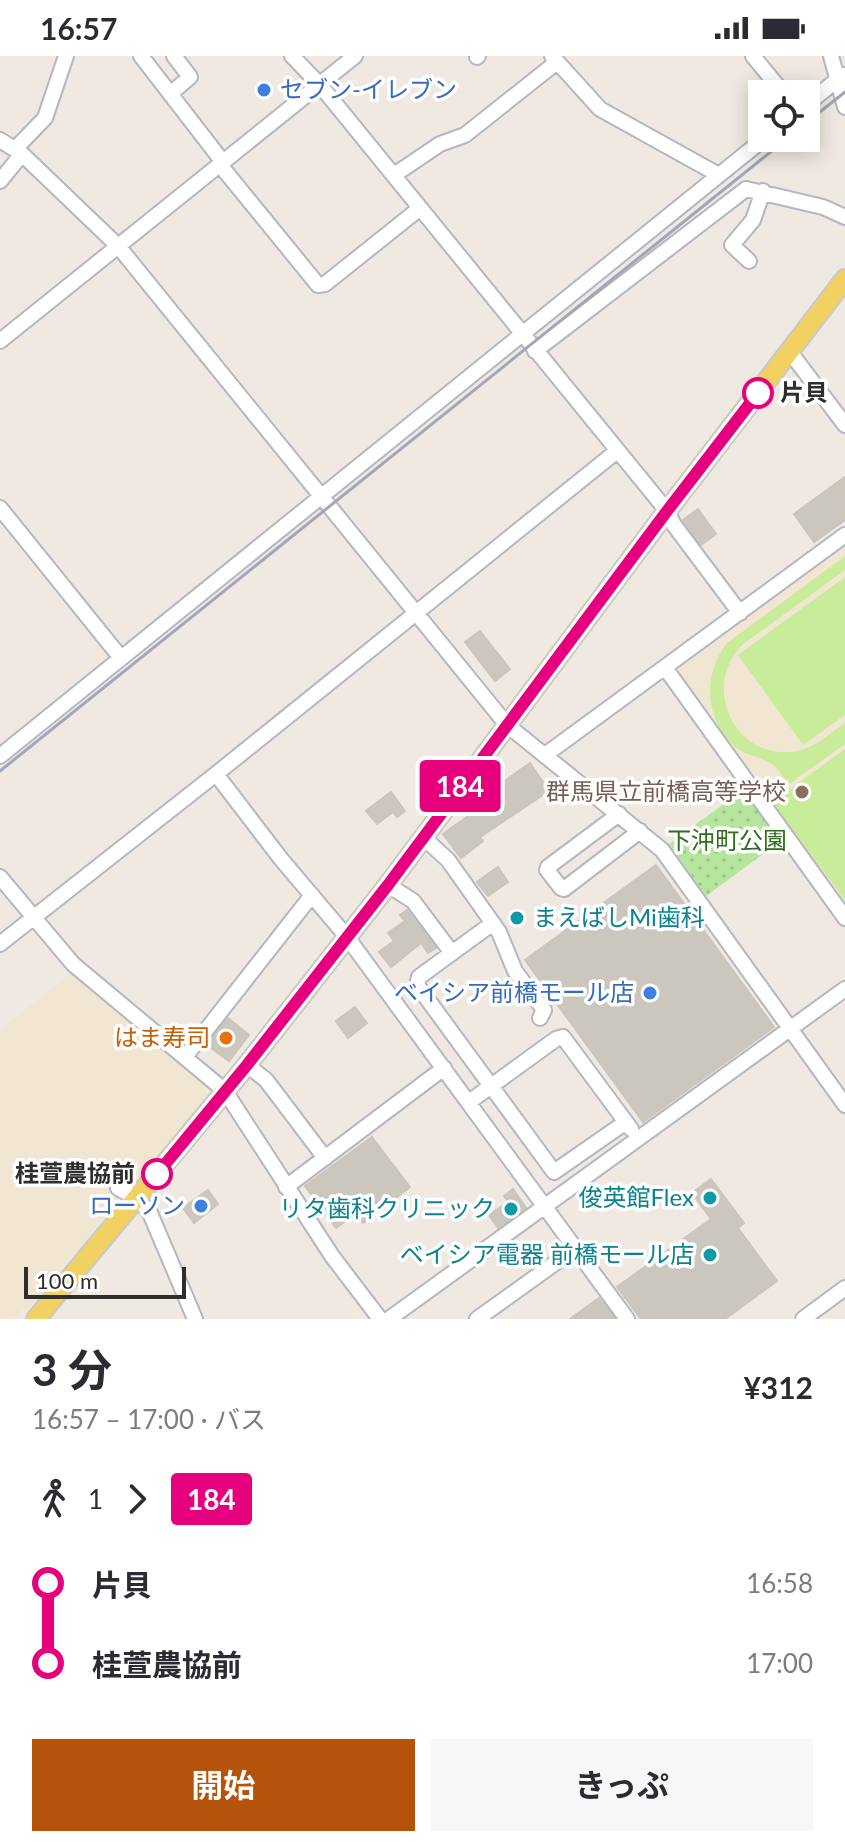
<!DOCTYPE html>
<html lang="ja">
<head>
<meta charset="utf-8">
<style>
	body { margin:0; font-family:Lato,"Noto Sans JP",sans-serif; background:#f7f7f7; color:#2b2b33; height:100vh; display:flex; flex-direction:column; font-size:30px; white-space:nowrap }
	* { box-sizing:border-box; margin:0 }
	p { font-size:26px; color:#7c7c81 }
	.icon { flex:none; width:44px; height:44px; fill:none; stroke:currentColor; stroke-width:2; stroke-linecap:round; stroke-linejoin:round }
	.map { position:relative; height:1263px; overflow:hidden }
	.drawer { display:flex; flex-direction:column; background:#fff; flex:1 }
	.drawer>* { flex:none }
	.badge { padding:0 16px; border-radius:6px; font-size:28px; line-height:52px }
	.fabs { position:absolute; left:748px; top:24px; display:grid; gap:16px }
	.fabs a { display:grid; place-items:center; width:72px; height:72px; border-radius:0px; background:#fff; box-shadow:0 4px 20px #0003; font-size:40px }
	.scale { position:absolute; left:24px; bottom:20px; width:162px; box-sizing:border-box; padding-left:8px; border:4px solid #2e2e2e; border-top:0; font-size:22px; line-height:28px; white-space:nowrap; color:#2e2e2e; -webkit-text-stroke:6px #fff; paint-order:stroke }
	.map>.badge { position:absolute; translate:-50% -50%; box-shadow:0 0 0 4px #fff }
	.legs { display:flex; align-items:center; gap:12px; height:88px; padding:0 32px; font-size:26px }
	.legs p { margin-inline-start:auto }
	.overview { display:flex; align-items:center; justify-content:space-between; height:136px; padding:0 32px }
	h1 { font-size:44px; font-weight:700; line-height:60px }
	.action { display:flex; gap:16px; margin-top:auto; padding:16px 32px }
	.action a { flex:1; height:92px; border-radius:0px; background:#b45309; color:#fff; font-size:32px; font-weight:700; line-height:92px; text-align:center }
	.action a+a { background:#f7f7f7; color:#2b2b33 }
	ul { padding:0 32px; list-style:none }
	li { display:flex; align-items:center; gap:28px; height:80px; font-size:30px }
	li i { display:grid; place-items:center; width:12px; height:100%; margin:0 10px; background:currentColor }
	li i::after { content:''; width:20px; height:20px; margin:-10px; border:6px solid; border-radius:50%; background:#fff }
	li p { margin-inline-start:auto }
	li:first-child i { background:linear-gradient(#0000 50%,currentColor 0) }
	li:last-child i { background:linear-gradient(currentColor 50%,#0000 0) }
	.status { display:flex; justify-content:space-between; align-items:center; height:56px; padding:0 40px; background:#fff; direction:ltr }
	.status svg { height:22px; fill:currentColor }
	.map>svg:first-child { display:block }
</style>
</head>
<body>
<div class="status"><b>16:57</b><svg viewBox="0 0 49 12"><path d="M0 12V9h3v3zM5 12V6h3v6zM10 12V3h3v9zM15 12V0h3v12zM26 1h20v11H26zM47 4h2v5h-2z"/></svg></div>
<div class="map">
<svg width="845" height="1263" viewBox="0 0 845 1263">
	<defs>
		<pattern id="park-dots" width="8" height="8" patternUnits="userSpaceOnUse" patternTransform="scale(2)"><rect width="8" height="8" fill="#b6e59e"/><path d="M2 2h.1M6 6h.1" fill="none" stroke="#9dc588" stroke-width="1.8" stroke-linecap="round"/></pattern>
	</defs>
	<rect width="100%" height="100%" fill="#efe9e1"/>
	<path fill="#f0e6d1" d="M845 491V854L675 614Z
		M73 916 203 1024 207 1039 28 1254 24 1252 14 1263H0V974Z"/>
	<path fill="url(#park-dots)" d="M743 734 781 785 706 840 669 788Z"/>
	<path fill="#c9ec9a" d="M845 500V514L742 589C700 632 736 707 798 695 816 691 830 677 845 667V688L789 728C784 723 779 713 773 709 762 700 745 700 734 690 704 663 703 618 727 587Z
		M845 521V659L803 689 738 599Z
		M845 693V844L772 746Z"/>
	<path fill="#cbc7bf" stroke="#cbc5ba" stroke-width="2" d="M845 421V464L814 486 794 458Z
		M698 453 716 478 701 489 683 464Z
		M480 575 510 613 495 625 465 586Z
		M530 707 549 735 480 781 483 785 461 802 443 778 475 755 471 749Z
		M391 736 405 755 397 761 393 756 377 768 366 755Z
		M656 809 774 971 643 1066 525 904Z
		M498 811 508 826 488 840 477 826Z
		M407 854 436 892 428 897 421 887 391 911 379 896 394 885 388 877 405 865 400 859Z
		M355 951 367 967 348 982 336 965Z
		M228 962 249 979 229 1005 207 989Z
		M372 1081 410 1131 363 1167 356 1157 336 1172 305 1130Z
		M711 1123 744 1167 738 1172 777 1225 725 1263H641L617 1231 711 1163 692 1137Z
		M513 1133 526 1152 498 1172 489 1159 508 1146 504 1140Z
		M208 1134 218 1148 194 1167 183 1152Z
		M599 1242 615 1263H570Z"/>
	<g fill="none" stroke-linecap="round" stroke-linejoin="round">
		<defs>
			<path id="minor" d="M141 0 219 101 225 115 318 229 325 228 419 153
				M292 0 320 29 667 455 674 469 740 557
				M552 0 600 53 719 119
				M753 0 784 38
				M831 0 845 51
				M477 1 478 0
				M170 38 190 21 174 0
				M806 49 843 19
				M0 84 22 98 118 190 507 669 662 794 845 1049
				M15 93 45 62 66 0
				M394 119 440 88 465 79 557 6
				M0 125 22 98
				M749 205 732 189 753 164 763 135
				M0 285 355 0
				M535 295 746 133 823 151 845 161
				M790 296 845 369
				M0 452 121 602
				M666 613 845 862
				M545 699 845 479
				M0 700 765 82
				M216 718 281 803 347 881 627 1263
				M619 758 548 811 547 814 561 832 564 833 640 775
				M423 781 448 804 499 876 515 915 544 954 540 962
				M0 821 73 908 225 1035 332 1200 380 1263
				M388 829 413 845 452 897
				M493 867 419 921 417 929 554 1116 626 1066
				M0 888 216 718 617 395
				M185 1001 312 839
				M247 1009 266 1024 325 1102
				M469 1046 556 983 563 981 631 1073
				M286 1131 444 1012
				M118 1132 137 1142 150 1157 195 1263
				M389 1263 845 933
				M477 1263 576 1192
				M803 1263 845 1232"/>
			<path id="major" d="M36 1263 247 1009 388 829 667 455 845 223"/>
		</defs>
		<use href="#minor" stroke="#b4b7c1" stroke-width="18"/>
		<use href="#major" stroke="#c9c9c9" stroke-width="22"/>
		<use href="#minor" stroke="#fff" stroke-width="14"/>
		<use href="#major" stroke="#f2d163" stroke-width="18"/>
		<path stroke="#a3a6b8" stroke-width="3" d="M806 67 845 36
			M0 715 788 82"/>
	</g>
	<g fill="none" stroke-linecap="round" stroke-linejoin="round">
		<defs>
			<path id="line-1" d="M157 1118 247 1009 388 829 667 455 758 337"/>
		</defs>
		<use href="#line-1" stroke="#fff" stroke-width="18"/>
		<use href="#line-1" stroke="#e6007e" stroke-width="12"/>
	</g>
	<g fill="#3f7fe0" stroke="#fff" stroke-width="3">
		<circle cx="264" cy="34" r="8"/>
		<circle cx="650" cy="937" r="8"/>
		<circle cx="201" cy="1150" r="8"/>
	</g>
	<g fill="#fff" stroke="#e6007e" stroke-width="4">
		<circle cx="758" cy="337" r="14"/>
		<circle cx="157" cy="1118" r="14"/>
	</g>
	<circle fill="#8d6e63" stroke="#fff" stroke-width="3" cx="802" cy="736" r="8"/>
	<g fill="#0f9aa8" stroke="#fff" stroke-width="3">
		<circle cx="517" cy="862" r="8"/>
		<circle cx="710" cy="1142" r="8"/>
		<circle cx="511" cy="1153" r="8"/>
		<circle cx="710" cy="1199" r="8"/>
	</g>
	<circle fill="#e8710a" stroke="#fff" stroke-width="3" cx="226" cy="982" r="8"/>
	<g text-anchor="middle" stroke-width="7" stroke-linejoin="round" paint-order="stroke">
		<g font-size="24" fill="#366cbe" stroke="#fff" text-anchor="end">
			<text x="280" y="42" text-anchor="start">セブン-イレブン</text>
			<text x="634" y="945">ベイシア前橋モール店</text>
			<text x="185" y="1158">ローソン</text>
		</g>
		<g font-size="24" font-weight="bold" fill="#2e2e2e" stroke="#fff" text-anchor="start">
			<text x="780" y="345">片貝</text>
			<text x="135" y="1126" text-anchor="end">桂萱農協前</text>
		</g>
		<g font-size="24" fill="#785e54" stroke="#fff" text-anchor="end">
			<text x="786" y="744">群馬県立前橋高等学校</text>
		</g>
		<g font-size="24" fill="#2c6e1b" stroke="#fff">
			<text x="727" y="793">下沖町公園</text>
		</g>
		<g font-size="24" fill="#0d838f" stroke="#fff" text-anchor="end">
			<text x="533" y="870" text-anchor="start">まえばしMi歯科</text>
			<text x="694" y="1150">俊英館Flex</text>
			<text x="495" y="1161">リタ歯科クリニック</text>
			<text x="694" y="1207">ベイシア電器 前橋モール店</text>
		</g>
		<g font-size="24" fill="#c56008" stroke="#fff" text-anchor="end">
			<text x="210" y="990">はま寿司</text>
		</g>
	</g>
</svg>
<div class="fabs">
<a><svg class="icon" aria-label="locate" viewBox="0 0 24 24"><circle cx="12" cy="12" r="6"/><path d="M12 2v4M12 18v4M2 12h4M18 12h4"/></svg></a>
</div>
<div class="scale">100 m</div>
<b class="badge" style="left:460px;top:730px;background:#e6007e;color:#fff">184</b>
</div>
<section class="drawer">
<div class="overview"><div><h1>3 分</h1><p>16:57 – 17:00 · バス</p></div><b>¥312</b></div>
<div class="legs"><svg class="icon" aria-label="walk" viewBox="0 0 24 24"><circle cx="13" cy="4" r="2"/><path d="M13 8l-2 6 4 7M11 14l-3 7M7 12l3-4h3l4 4"/></svg>1<svg class="icon" aria-label="forward" viewBox="0 0 24 24"><path d="M9 5l7 7-7 7"/></svg><b class="badge" style="background:#e6007e;color:#fff">184</b></div>
<ul>
<li><i style="color:#e6007e"></i><b>片貝</b><p>16:58</p></li>
<li><i style="color:#e6007e"></i><b>桂萱農協前</b><p>17:00</p></li>
</ul>
<div class="action"><a>開始</a><a>きっぷ</a></div>
</section>
</body>
</html>
